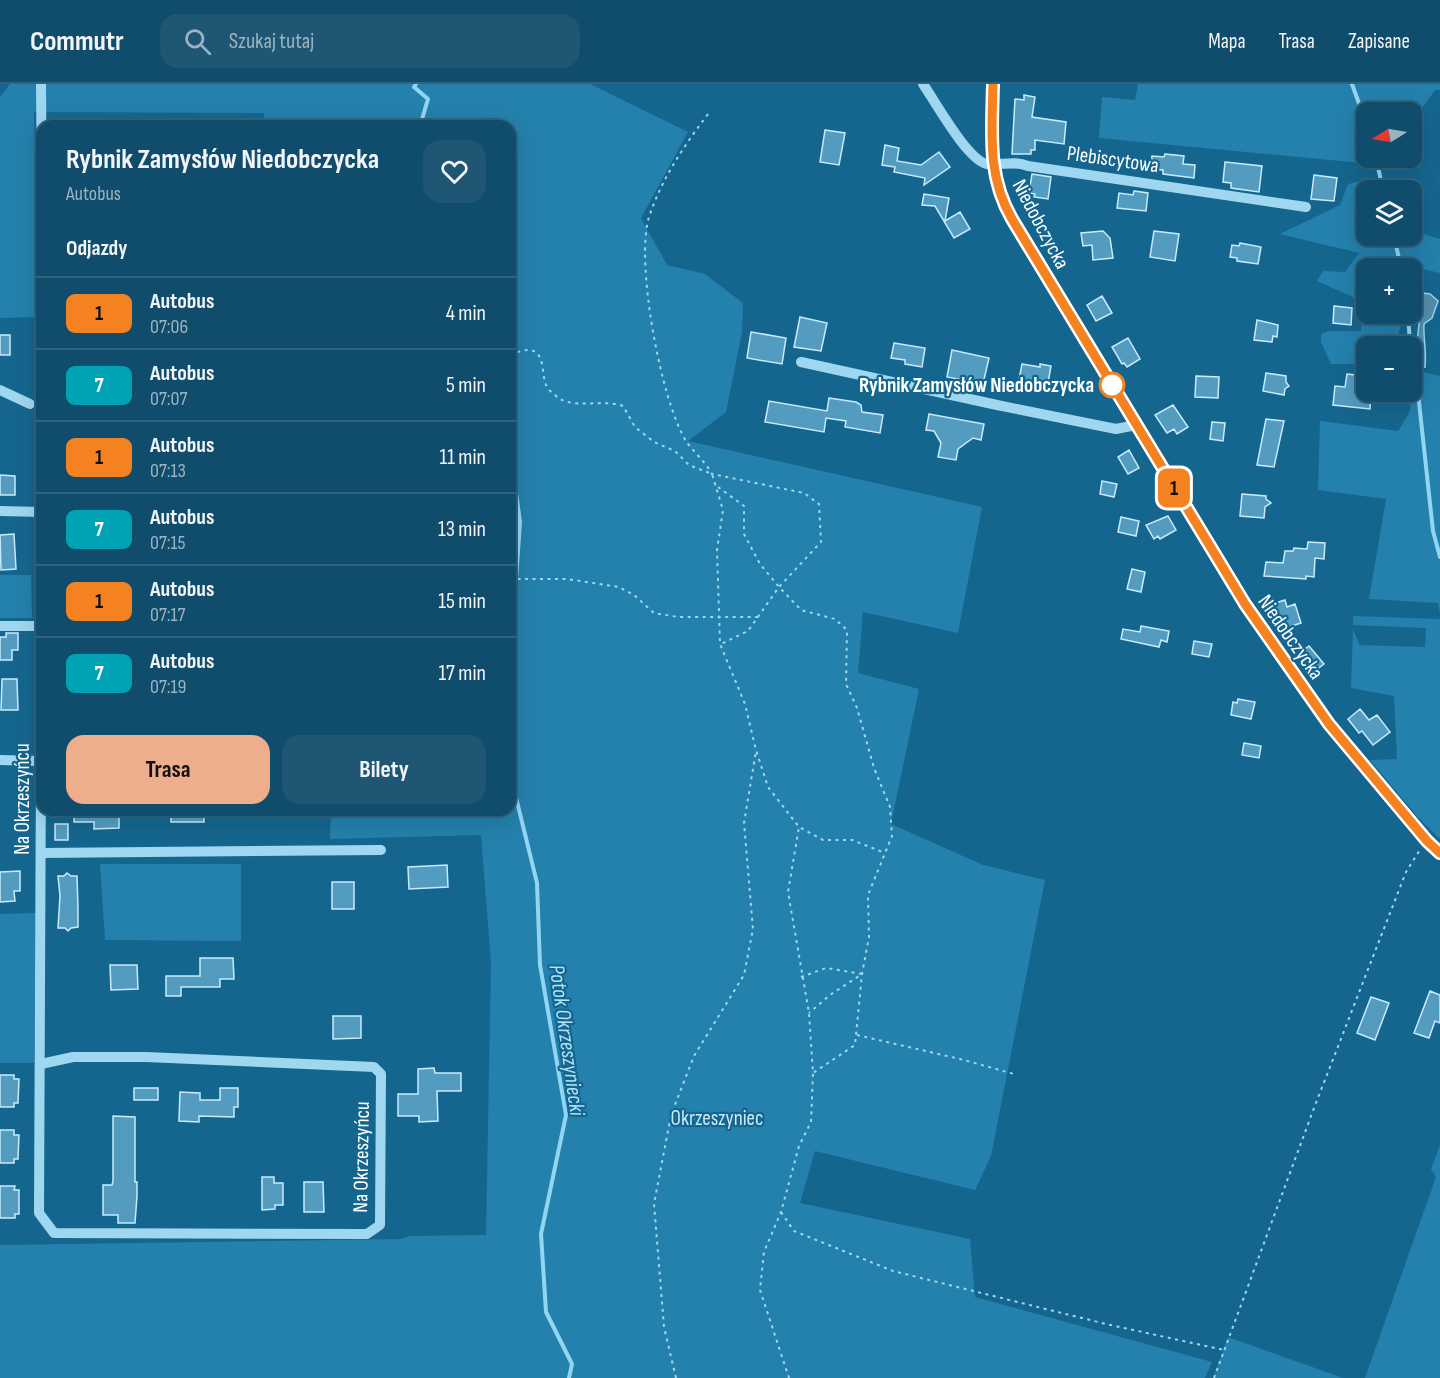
<!DOCTYPE html>
<html lang="pl">
<head>
<meta charset="utf-8">
<style>
	body { margin:0; font-family:"Sofia Sans Condensed",sans-serif; background:#1e5673; color:#f1f3f6; height:100vh; display:flex; flex-direction:column; font-size:22px; white-space:nowrap }
	* { box-sizing:border-box; margin:0 }
	p { font-size:20px; color:#9cb4c1 }
	.icon { flex:none; width:33px; height:33px; fill:none; stroke:currentColor; stroke-width:2; stroke-linecap:round; stroke-linejoin:round }
	.map { position:relative; flex:1; overflow:hidden }
	.drawer { position:absolute; left:36px; top:36px; width:480px; height:696px; display:flex; flex-direction:column; background:#104c6b; border-radius:18px; box-shadow:0 6px 24px #0002,0 0 0 2px #30637e }
	.drawer>* { flex:none }
	.badge { padding:0 12px; border-radius:9px; font-size:21px; line-height:39px }
	.needle { width:39px; rotate:259deg }
	.buttons { position:absolute; left:1356px; top:18px; display:grid; gap:12px }
	.buttons a { display:grid; place-items:center; width:66px; height:66px; border-radius:12px; background:#104c6b; box-shadow:0 6px 24px #0002,0 0 0 2px #30637e; font-size:30px }
	.map>.badge { position:absolute; translate:-50% -50%; box-shadow:0 0 0 3px #fff }
	h2 { padding:0 30px; font-size:22px; line-height:54px }
	.round { display:grid; place-items:center; flex:none; width:63px; height:63px; border-radius:18px; background:#1e5673 }
	.summary { display:flex; align-items:center; justify-content:space-between; height:102px; padding:0 30px }
	h1 { font-size:28px; font-weight:700; line-height:45px }
	.primary-button { display:flex; gap:12px; margin-top:auto; padding:12px 30px }
	.primary-button a { flex:1; height:69px; border-radius:18px; background:#eead8d; color:#111; font-size:24px; font-weight:700; line-height:69px; text-align:center }
	.primary-button a+a { background:#1e5673; color:#f1f3f6 }
	ul { padding:0; list-style:none }
	li { display:flex; align-items:center; gap:18px; height:72px; padding:0 30px; border-top:2px solid #30637e }
	li div { flex:1 }
	li b { display:block; font-size:22px }
	li em { font-style:normal }
	li .badge { min-width:66px; font-weight:700; text-align:center }
	header { display:flex; align-items:center; gap:36px; box-sizing:border-box; height:84px; padding:0 30px; background:#104c6b; border-bottom:2px solid #30637e }
	header strong { font-size:28px }
	nav { display:flex; gap:33px; margin-inline-start:auto; font-size:21px }
	.search { width:420px; height:54px; background:#1e5673; display:flex; align-items:center; gap:15px; box-sizing:border-box; padding:0 21px; border-radius:18px; color:#9cb4c1; font-size:22px }
	.map>svg:first-child { display:block }
</style>
</head>
<body>
<header>
<strong>Commutr</strong>
<div class="search"><svg class="icon" aria-label="search" viewBox="0 0 24 24"><circle cx="10" cy="10" r="6"/><path d="M15 15l6 6"/></svg>Szukaj tutaj</div>
<nav><a>Mapa</a><a>Trasa</a><a>Zapisane</a></nav>
</header>
<div class="map">
<svg width="1440" height="1294" viewBox="0 0 1440 1294">
	<rect width="100%" height="100%" fill="#15668f"/>
	<path fill="#2480ac" d="M10 0H590L688 48 641 134 667 181 705 190 743 219 742 248 726 328 688 357 982 423 958 549 863 528 858 589 919 605 891 740 983 781 1045 796 991 1072 975 1106 815 1067 800 1119 970 1155 975 1213 1212 1278 1205 1294H0V1161L401 1155 410 1152 486 1151 491 879 481 751 330 755 331 726H510V42H265L264 29 34 28 37 233 0 234V13Z
		M1138 0H1440V6H1435L1412 38V28H1366V74H1379L1372 80 1099 54 1102 13 1135 16Z
		M1372 95 1393 99 1394 106H1366V152H1412V142L1416 148 1440 155V189L1398 179V184H1366V230H1404L1395 262H1366V280H1331L1321 258V250L1329 247H1361L1364 218 1317 197 1323 187 1345 188 1359 169 1280 150 1340 121 1348 100Z
		M1413 286 1440 292V529L1438 519 1369 515 1386 415 1318 406 1320 337 1398 347 1410 327Z
		M0 491H31L32 534H0Z
		M1353 532 1440 535V755L1417 732 1370 676 1397 675 1394 612 1351 604 1353 546 1360 561 1425 563 1426 544 1353 541Z
		M100 780H241V857L105 856Z
		M36 829 34 979H0V830Z
		M1440 1061V1294H1365L1436 1093 1431 1085Z
		M1228 1253 1343 1294H1213Z"/>
	<path fill="#538daa" stroke="#92d5f3" stroke-width="1.5" d="M1423 209 1430 210 1438 217 1432 234 1424 240C1423 255 1427 266 1425 283L1412 280V262H1404L1407 260H1417L1421 219 1418 214Z"/>
	<g fill="none" stroke-linecap="round" stroke-linejoin="round">
		<path stroke="#92d5f3" stroke-width="4" d="M416 0 414 3 428 15 420 42
			M1352 0 1366 39
			M1376 74 1383 106
			M1394 152 1401 184
			M1408 230 1410 260
			M1415 281 1433 447 1440 473
			M510 364 520 438 516 496 510 514
			M510 527 514 539 510 543
			M510 560 513 565 510 585 516 608 511 626 515 667 510 686
			M510 689 537 799 540 881 566 1031 541 1150 546 1228 572 1280 569 1294"/>
	</g>
	<path fill="#539cc0" stroke="#c7ebfc" stroke-width="1.5" d="M1024 11 1035 13 1032 33 1066 38 1064 60 1035 56V66H1031V70H1012L1015 15 1024 16Z
		M825 46 845 49 839 81 820 78Z
		M885 61 899 64 897 77 921 81 939 68 950 83 924 101 925 94 894 88 895 83 882 81Z
		M1165 70 1184 72 1183 80 1195 81 1194 94 1163 90V86L1151 85 1152 72 1164 73Z
		M1225 78 1262 82 1259 108 1231 104V99L1223 98Z
		M1032 90 1051 93 1048 115 1034 113 1035 110 1029 109Z
		M1314 91 1337 94 1334 117 1311 115Z
		M1134 107 1148 109 1146 127 1117 124 1119 109 1133 111Z
		M924 110 949 114 945 137 960 128 970 145 954 154 935 122 922 121Z
		M1103 147 1110 154 1113 174 1093 176 1092 161 1083 162 1081 149Z
		M1154 147 1179 150 1175 177 1150 173Z
		M1240 159 1261 163 1258 180 1237 177V174L1230 173 1232 161 1239 162Z
		M1102 212 1112 229 1096 237 1087 221Z
		M1334 222 1352 224 1351 241 1333 239Z
		M800 233 827 239 821 267 794 263Z
		M1257 236 1278 241 1277 253 1273 252 1272 258 1254 256Z
		M751 248 786 254 782 280 747 274Z
		M0 251H10V271H0Z
		M1128 254 1140 275 1127 283 1124 279 1122 280 1112 263Z
		M894 259 925 264 922 283 905 280V276L891 274Z
		M952 266 989 274 983 300 947 293Z
		M1022 280 1040 283V280L1051 282 1047 305 1018 300Z
		M1266 289 1286 292V298L1289 302 1285 305 1284 311 1263 307Z
		M1347 290 1365 292 1363 309 1371 310 1370 325 1333 321 1335 302 1345 303Z
		M1196 292 1219 293 1218 314 1195 313Z
		M829 314 856 318 861 321 862 328 883 331 880 349 845 343 846 337 826 334 824 348 765 338 769 317 827 327Z
		M1173 321 1188 343 1177 350 1174 345 1167 349 1155 331Z
		M929 330 984 340 981 356 973 354 958 365 956 376 938 373 941 359 934 347 926 346Z
		M1266 335 1284 337 1274 383 1257 381Z
		M1212 338 1225 339 1223 357 1210 355Z
		M1129 366 1139 384 1128 390 1118 373Z
		M0 391 15 392V411H0Z
		M1102 397 1117 400 1114 413 1100 410Z
		M1242 410 1266 412V415L1271 419 1265 423 1264 434 1240 432Z
		M1168 432 1176 446 1160 455 1158 452 1154 455 1146 441Z
		M1121 433 1139 437 1136 452 1118 448Z
		M14 450 16 485 1 486 0 451Z
		M1308 458 1325 459 1324 475 1315 474 1314 493 1306 492V495L1264 492 1266 478 1283 479 1285 467H1293L1294 464 1307 465Z
		M1132 485 1145 488 1141 508 1127 505Z
		M1285 516 1287 523 1295 520 1301 539 1292 542 1293 545 1284 548 1272 520Z
		M1141 542 1169 547 1167 558 1161 556 1159 563 1121 555 1123 545 1140 548Z
		M6 549H18V566H12V576H0V553H6Z
		M1194 557 1212 560 1209 573 1192 570Z
		M1309 562 1324 580 1310 591 1297 571Z
		M2 595H17L18 626H1Z
		M1238 615 1255 618 1251 635 1231 631 1233 618 1237 619Z
		M1360 625 1369 636 1377 631 1390 648 1373 661 1362 647 1359 649 1348 635Z
		M1244 659 1261 662 1259 674 1242 671Z
		M74 726H119V744L94 745V738H74Z
		M171 726H204V738H171Z
		M55 740H68V756H55Z
		M447 781 448 803 409 805 408 783Z
		M20 787V807H14L15 817 0 818V788Z
		M67 789 71 792H77L78 824V843L71 844 68 847 65 844H58L60 812 58 792H64Z
		M332 798H354V825H332Z
		M200 874H233L234 895H220V903H181V912H166V892H200Z
		M110 881H137L138 905 111 906Z
		M1430 907 1440 911V939L1435 937 1429 954 1414 949Z
		M1371 913 1389 919 1375 956 1357 949Z
		M333 932H361V954L333 955Z
		M434 984 435 989H461V1007H437L438 1037 419 1038V1032H398V1010H418V985Z
		M0 991H14V995H19L18 1019H14V1023H0Z
		M134 1004H158V1016H134Z
		M220 1004H238V1023H234V1033L199 1032V1038L179 1037 180 1008 200 1009V1016H220Z
		M113 1032 135 1033V1098H137V1112L135 1139H118V1131H103V1101H112L113 1097Z
		M0 1046H14V1051H19L18 1075H14V1079H0Z
		M262 1093H274V1099H283V1121H275V1125L262 1126Z
		M304 1098H323L324 1128H304Z
		M0 1102H15L14 1106H19V1130H15V1134H0Z"/>
	<g fill="none" stroke-linecap="round" stroke-linejoin="round">
		<path stroke="#a0d7f0" stroke-width="2" stroke-dasharray="3 4.5" stroke-linecap="butt" d="M708 30C684 62 662 94 649 133 635 178 661 317 686 357 694 369 705 377 712 390L804 409 819 420 821 458 779 503 748 547 721 560
			M510 270C516 269 523 266 528 266 546 266 541 290 546 301 547 304 552 309 555 311 571 327 601 314 623 322L635 343 654 358 675 367 689 381 712 390 723 426 717 466 720 560 745 620 756 666 768 703 799 743 788 808 809 929 813 989 811 1038 799 1062 781 1128 764 1168 760 1206 789 1294
			M718 403 744 422V450L760 480 779 503 801 526 835 535 847 546 846 600 857 624 874 684 890 723 892 752 868 811 869 853 862 890 855 961 813 989
			M510 495H567L619 503 634 511 654 529 678 533H759
			M801 744 823 756H852L885 769
			M801 893 826 884 862 890 830 911 809 929
			M857 951 960 975 1014 990
			M781 1128 794 1147 893 1187 1106 1240 1224 1266
			M676 1294 664 1243 654 1120 671 1031 694 972 744 891 753 845 744 739 756 667
			M1214 1294 1314 1024 1406 788 1421 764"/>
		<path stroke="#a0d7f0" stroke-width="10" d="M41 0 42 118
			M923 0C935 17 967 76 987 80 1001 82 1012 76 1028 82L1306 123
			M993 0C992 49 987 91 1012 135L1245 521 1329 640 1440 769
			M801 278 997 321 1116 345 1136 341
			M0 306 30 320
			M0 427 42 428
			M0 542H42
			M0 676 41 677
			M42 769 381 766
			M41 980 73 973H146L374 983 381 990 380 1141 367 1150 54 1149 39 1129 42 449"/>
	</g>
	<g fill="none" stroke-linecap="round" stroke-linejoin="round">
		<defs>
			<path id="line" d="M993 0C992 49 987 92 1012 135L1245 520 1329 640 1427 757 1440 769"/>
		</defs>
		<use href="#line" stroke="#fff" stroke-width="14"/>
		<use href="#line" stroke="#f58220" stroke-width="9"/>
	</g>
	<circle fill="#fff" stroke="#f58220" stroke-width="3" cx="1112" cy="301" r="12"/>
	<g text-anchor="middle" stroke-width="4.5" stroke-linejoin="round" paint-order="stroke">
		<g font-size="21" fill="#fff" stroke="#15668f">
			<text transform="translate(1113 75) rotate(8)" y="7">Plebiscytowa</text>
			<text transform="translate(1041 140) rotate(62)" y="7">Niedobczycka</text>
			<text transform="translate(1291 553) rotate(55)" y="7">Niedobczycka</text>
			<text transform="translate(22 715) rotate(-90)" y="7">Na Okrzeszyńcu</text>
			<text transform="translate(361 1073) rotate(-89)" y="7">Na Okrzeszyńcu</text>
		</g>
		<g font-size="21" font-weight="bold" fill="#fff" stroke="#15668f" text-anchor="end">
			<text x="1094" y="308">Rybnik Zamysłów Niedobczycka</text>
		</g>
		<g font-size="21" fill="#c7ebfc" stroke="#15668f">
			<text x="717" y="1041">Okrzeszyniec</text>
		</g>
		<g font-size="22" font-style="italic" fill="#b0e2f8" stroke="#15668f">
			<text transform="translate(568 956) rotate(82)" y="8">Potok Okrzeszyniecki</text>
		</g>
	</g>
</svg>
<div class="buttons">
<a><svg class="needle" viewBox="-14 -14 28 28"><path d="M0-13l5 13h-10z" fill="#e53935"/><path d="M0 13l5-13h-10z" fill="#9cb4c1"/></svg></a>
<a><svg class="icon" aria-label="layers" viewBox="0 0 24 24"><path d="M12 4l9 5-9 5-9-5zM3 14l9 5 9-5"/></svg></a>
<a>+</a>
<a>−</a>
</div>
<b class="badge" style="left:1174px;top:404px;background:#f58220;color:#111">1</b>
<section class="drawer">
<div class="summary"><div><h1>Rybnik Zamysłów Niedobczycka</h1><p>Autobus</p></div><a class="round"><svg class="icon" aria-label="heart" viewBox="0 0 24 24"><path d="M12 20l-8-8c-3-5 5-10 8-4 3-6 11-1 8 4z"/></svg></a></div>
<h2>Odjazdy</h2>
<ul>
<li><span class="badge" style="background:#f58220;color:#111">1</span><div><b>Autobus</b><p>07:06</p></div><em>4 min</em></li>
<li><span class="badge" style="background:#00a3b4;color:#fff">7</span><div><b>Autobus</b><p>07:07</p></div><em>5 min</em></li>
<li><span class="badge" style="background:#f58220;color:#111">1</span><div><b>Autobus</b><p>07:13</p></div><em>11 min</em></li>
<li><span class="badge" style="background:#00a3b4;color:#fff">7</span><div><b>Autobus</b><p>07:15</p></div><em>13 min</em></li>
<li><span class="badge" style="background:#f58220;color:#111">1</span><div><b>Autobus</b><p>07:17</p></div><em>15 min</em></li>
<li><span class="badge" style="background:#00a3b4;color:#fff">7</span><div><b>Autobus</b><p>07:19</p></div><em>17 min</em></li>
</ul>
<div class="primary-button"><a>Trasa</a><a>Bilety</a></div>
</section>
</div>
</body>
</html>
